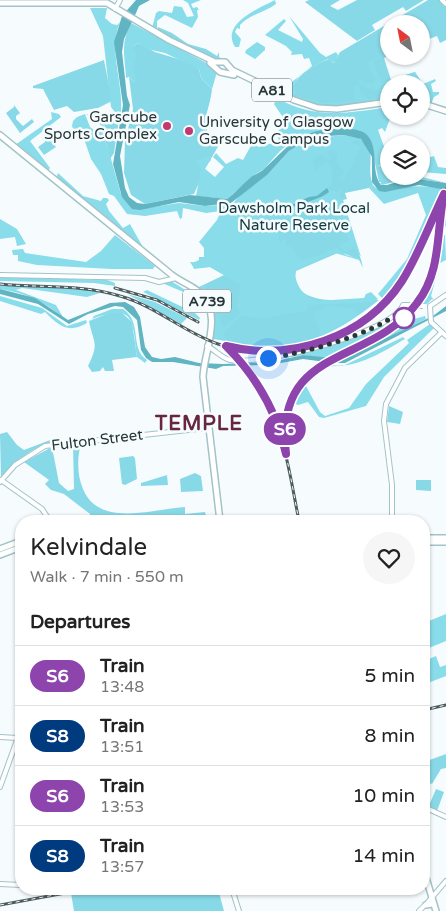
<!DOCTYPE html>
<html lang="en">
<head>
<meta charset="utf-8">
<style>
	body { margin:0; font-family:"Varela Round",sans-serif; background:#f6f6f6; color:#222; height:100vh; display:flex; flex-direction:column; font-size:19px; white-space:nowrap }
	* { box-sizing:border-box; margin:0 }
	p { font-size:16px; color:#767676 }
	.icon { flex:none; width:28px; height:28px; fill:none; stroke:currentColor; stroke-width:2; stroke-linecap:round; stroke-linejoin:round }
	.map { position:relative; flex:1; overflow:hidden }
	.sheet { position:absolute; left:15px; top:515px; width:415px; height:380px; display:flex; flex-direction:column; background:#fff; border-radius:20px; box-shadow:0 1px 4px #0004 }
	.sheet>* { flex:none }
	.badge { padding:0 10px; border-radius:16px; font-size:18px; line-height:32px }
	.needle { width:32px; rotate:328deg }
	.buttons { position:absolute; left:380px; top:15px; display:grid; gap:10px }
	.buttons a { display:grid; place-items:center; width:50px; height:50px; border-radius:50%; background:#fff; box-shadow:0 1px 4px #0004; font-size:25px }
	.you { position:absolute; width:25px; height:25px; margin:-12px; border:4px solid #fff; border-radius:50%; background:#1a73e8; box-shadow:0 0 0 8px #1a73e833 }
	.map>.badge { position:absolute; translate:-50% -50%; box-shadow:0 0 0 2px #fff }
	h2 { padding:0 15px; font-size:19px; line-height:45px }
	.round { display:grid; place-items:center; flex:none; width:52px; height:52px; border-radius:26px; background:#f6f6f6 }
	.summary { display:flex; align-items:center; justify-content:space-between; height:85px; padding:0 15px }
	h1 { font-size:24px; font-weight:600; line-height:38px }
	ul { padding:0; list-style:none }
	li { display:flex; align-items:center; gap:15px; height:60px; padding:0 15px; border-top:1px solid #e0e0e0 }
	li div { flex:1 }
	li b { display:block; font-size:19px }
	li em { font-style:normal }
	li .badge { min-width:55px; font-weight:700; text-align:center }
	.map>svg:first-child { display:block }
</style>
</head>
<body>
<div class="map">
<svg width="446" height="911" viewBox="0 0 446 911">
	<rect width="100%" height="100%" fill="#f6fcfe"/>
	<path fill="#88d9e7" d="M309 0H340L330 6 338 10 357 0H424L406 11 403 7 372 25 375 30 357 41 305 2Z
		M428 0H441L446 7V40L440 43 437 36 421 42V24H389V55L384 58 391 80 415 72 430 97 431 104 421 101V84H389V101C352 106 325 112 290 95 294 75 311 67 329 59L334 63 340 52Z
		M158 27 172 33 188 44 206 49 217 56 219 52V57L223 59H213L157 31Z
		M138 43 155 52 188 62 199 69 201 78 212 89C210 113 195 126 219 145L205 169 194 194 145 204 131 195 124 173 125 141 133 109 129 77 134 82 132 70 133 46Z
		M104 60 112 101 98 108 74 112 67 106 54 110 43 89 33 88V86Z
		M14 105 20 113 16 116V119L23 126 32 119 34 122 20 133 6 113 14 107Z
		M113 112 119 119 114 153 110 159 107 145 101 132 105 128 102 117Z
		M48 135 56 147 44 155 38 147 45 142V138Z
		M354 135C382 150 364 163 373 185L369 188 345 193 347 199 343 200 361 260 340 252 296 271C288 311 358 298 379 300 339 332 304 350 251 346 237 345 226 340 213 339 216 318 209 304 197 288L224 275 210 267 194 268 190 262 199 263V257H205C212 242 218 226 227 212 253 170 311 154 354 135Z
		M379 166 389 168V176H418L446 183 409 178 382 185 379 182 381 183 385 169Z
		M112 312H121L132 322 137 357 112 360 114 371H105L103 367 100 371 92 372 88 366C100 342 93 343 89 321Z
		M389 406 403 412 400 424 387 422Z
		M7 432 17 445 24 450 58 437 59 441C34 445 16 460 1 479L0 434Z
		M81 443C77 458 77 475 83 489 99 528 152 509 185 507V514L205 512 207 519 204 521 91 520 90 514 64 494 51 490 45 484 49 480 24 462 52 447 59 483 68 491 74 489 73 444Z
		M133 456 135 458 137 479 125 485 122 484 119 458Z
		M195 473 201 476 203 491 181 492 180 479Z
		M167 475 168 485 141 486V483Z
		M416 480H431V491L416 490Z
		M446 754V768L441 769 432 784 424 781V762Z
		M436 789 444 792 437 811 428 808Z
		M94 889H218L224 911H74L71 893Z"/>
	<path fill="#89dcea" d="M183 0H201L191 4 193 8 197 7 199 10H197L198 17 192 28 165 15 157 21V30L152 28 156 13 159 11 172 13 174 6 182 7 187 17 194 16 188 3Z
		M275 0 276 4C264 13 250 14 240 25V29L237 28 235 32 241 39 239 47H235C220 23 260 8 275 0Z
		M90 8H107L105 18 112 24 117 25 120 22C107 52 126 87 120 119L111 107 103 36Z
		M289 16 320 53 326 57 336 52 338 55 335 63 328 59 307 70 299 76 294 84 296 93 294 97 256 79 283 89 312 66 309 58 304 59 302 54 291 55 292 52 286 46 265 35 284 19 286 21 278 30 302 42 303 39Z
		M131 23 214 67 217 72 212 89 201 78 199 69 165 53 147 49 138 43 133 46 137 55 132 70 136 76 135 83 129 77 126 78C125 56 120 45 131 23Z
		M257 42 265 47V50L255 59 245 53 246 50Z
		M383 55V57L373 62 382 82 415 72 421 81 418 83 416 79C406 77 392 82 385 87L389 88V93L364 87 358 83V78L364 82 373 83 375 80 367 62Z
		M435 79 436 81 431 84 433 92H439V94L434 97 431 104 421 101V95L425 92 423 84Z
		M354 85 359 86 360 93 369 99 389 97V101C357 105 325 111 295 98L297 96 325 103 355 100Z
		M277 98C316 120 347 113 389 107V116H391L385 132 382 128 378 130 389 160V167L377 165 386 169 382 182H379L370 140 360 131 346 128 332 129 298 137 280 151 264 169 256 174 227 199 196 196 201 169 200 166 195 161 211 155V160L204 168 215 177 224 167 213 157 216 153 226 164 238 158 243 160 252 144 259 147 279 141 277 134 284 119 274 104Z
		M51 112 59 114 61 117 30 141 50 168 48 171 15 145 52 119Z
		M85 114 90 127 94 130 102 126 86 114 101 117 105 128 101 132 107 145 121 194 146 208 179 203 205 206 232 204 268 174 289 151 305 139 345 135H354L361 140 353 141 352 143 362 146C354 158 351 171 342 182L340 179 344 170 337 163V153L334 149 328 152 330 161 321 155 313 160 316 171 319 169 318 165H324V161L330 164 333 177 331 186C314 197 295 206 274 213L275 215 324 195 330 190 337 192 340 187 341 192 339 196 343 200 361 257 354 247 346 252 339 247V244L349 241 335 200C319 202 292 215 279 225V240L280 242 286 239V246L291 247 302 261 337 248 346 255 361 259 363 268 359 260 335 253 296 270 295 275C297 287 304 296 316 301L364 298 366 294 371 292 378 299 372 302 309 305 306 311 266 318 241 316 223 334 227 340 213 339C216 318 209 304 197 288L204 285 216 305 223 327 240 314 237 304 241 285 210 267 194 269 192 263 204 258V248L199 242 217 220 221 211 206 213 183 208 182 218 180 219 177 211 145 216 127 214 114 196 109 194 101 174 91 159 83 136 77 138 72 126 73 121 77 117Z
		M434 156 438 167 446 168V174L421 172V160Z
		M58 173 83 196 101 201 103 198H107L109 200 106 204 109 211 123 228 130 224 144 249 56 178Z
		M373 185 376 188C399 189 420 183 443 189L409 265 384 300 378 294 407 259 426 215 418 193 384 204 369 188Z
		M446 194V225L441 236 445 235 446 260 440 263 431 296 434 300 432 299 427 304H420C431 286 438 266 439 244 441 227 439 211 446 194Z
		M0 219 17 229 26 244 17 246 15 237 0 239Z
		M115 235 155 266 153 269H112L37 265 18 261V255H13L12 250 23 249 25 253 86 262 101 251Z
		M0 277 107 280 115 283V286L94 283 0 281Z
		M171 281 200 299 162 283Z
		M0 285 90 290 100 293 87 297 22 288 16 290 56 305 64 319C46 301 24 293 0 289Z
		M147 290 195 313 200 318 199 320 143 292Z
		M127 294 155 302 187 318 181 324Z
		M0 296 42 308 67 326 86 320 87 323C68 334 59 326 45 312L41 314 0 301Z
		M326 306 351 308 356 312V316L321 336 314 314Z
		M112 309H123C143 322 129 348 147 360L145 363 137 357C132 320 136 303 92 319L94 316Z
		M425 316 426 319 346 358 335 360 303 355 286 358 384 325 385 330 333 356 335 358 380 337 406 318 407 321Z
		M430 324 434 328 384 377 366 406 324 418 319 417 308 402 298 405 293 403 303 388 301 379 315 364 343 366 403 337 405 339C379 354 358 368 327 366L306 386 320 412 325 416 349 408 366 384 409 343 407 340Z
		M446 614V641L424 650V623Z
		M436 656 440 667 446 665V676L428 683 426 678 424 679V661Z"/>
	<path fill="#61b4c1" d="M136 0H150L139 6 136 13 124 39 122 52 127 96 130 105 120 156 125 188 129 197 137 203 145 204 190 195 227 199C235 193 242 185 249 179 254 174 261 173 265 168 294 141 298 131 340 128 348 128 360 129 366 134 380 147 370 171 381 185H387L410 178 446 183V190L419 185 385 192 379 191 372 182V157L361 139 345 135 311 137 289 151 268 174 231 203 205 206 179 202 140 210 132 209 122 197 113 164 123 105 114 42 122 16Z
		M327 188 329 192C316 202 293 204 275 215H270L309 197 317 196Z
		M0 289 35 298 68 320 110 303 125 302 134 307 140 317 145 347 152 357 161 359 175 357 199 363 223 364 272 362 303 355 341 359 433 316 446 306V311L345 363H333L303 359 270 365 223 366 216 369 173 362H152L146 358 141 350 137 320 123 307 115 306 88 314 69 324 38 304 0 294Z"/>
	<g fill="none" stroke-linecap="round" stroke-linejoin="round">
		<defs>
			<path id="tertiary" d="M442 0 446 4
				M115 9 120 0
				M0 275 145 278 159 282 176 278
				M430 306 431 322 446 336
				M430 306 446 295
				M207 346C215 350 222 358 230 360 259 366 393 333 403 305H407
				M1 480 42 509 50 521
				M0 482 15 465 45 446 206 428
				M392 521V485L384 421 386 404 405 368 442 332
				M18 731 21 722
				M0 737 18 738
				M0 787 21 729
				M424 807 446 817
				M0 884 21 885
				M232 889 239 911
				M428 902 446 881
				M419 911 426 904"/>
			<path id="primary" d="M0 3H107L169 40 215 62H225L232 70 294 100 318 108 337 109 389 102
				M210 63 220 72 234 75
				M421 103 446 111
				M0 135 172 275C181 282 191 285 199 292 224 313 204 351 203 377L220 521
				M424 538H446
				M424 542H446
				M0 549 21 541
				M0 555 21 547
				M424 871 436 911
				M426 905 432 904"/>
		</defs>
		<use href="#tertiary" stroke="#a2c3c8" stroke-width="6"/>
		<use href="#primary" stroke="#a2c3c8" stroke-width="8"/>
		<use href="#tertiary" stroke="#fff" stroke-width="4"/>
		<use href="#primary" stroke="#fff" stroke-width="5"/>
		<defs>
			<path id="rail" d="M0 284C40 288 82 284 120 296 156 306 183 332 218 344 285 367 359 339 400 284 420 256 432 220 446 189
				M115 288 157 300 198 322
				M333 357C384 334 426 316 437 255 440 240 438 224 440 209
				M247 368C284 420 287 461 299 521
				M285 439C285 410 297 383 321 366
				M424 710 446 705
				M0 905 87 889"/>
		</defs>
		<use href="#rail" stroke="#4f5c5e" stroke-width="3"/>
		<use href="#rail" stroke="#f6fcfe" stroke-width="1" stroke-dasharray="4" stroke-linecap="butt"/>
		<defs>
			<path id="tertiary-bridge" d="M407 305 423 306"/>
		</defs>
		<use href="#tertiary-bridge" stroke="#a2c3c8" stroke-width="6" stroke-linecap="butt"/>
		<use href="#tertiary-bridge" stroke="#fff" stroke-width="4"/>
	</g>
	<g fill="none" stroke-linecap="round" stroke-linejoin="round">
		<defs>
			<path id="line" d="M444 194C436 231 442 271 417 303 370 367 274 344 286 454 277 412 257 377 226 346 291 362 365 338 402 281 419 254 430 223 444 194Z"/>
		</defs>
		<use href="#line" stroke="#fff" stroke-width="11"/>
		<use href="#line" stroke="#8e44ad" stroke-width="8"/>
		<path stroke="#283638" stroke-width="5" stroke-dasharray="0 9" d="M268 358C302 354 374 334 399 312L404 318"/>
	</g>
	<g fill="#c23870" stroke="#f6fcfe" stroke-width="2">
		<circle cx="167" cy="126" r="5"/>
		<circle cx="189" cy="131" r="5"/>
	</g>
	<circle fill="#fff" stroke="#8e44ad" stroke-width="2.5" cx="404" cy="318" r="10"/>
	<g text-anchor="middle" stroke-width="5" stroke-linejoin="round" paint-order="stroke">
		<g fill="#f6fcfe" stroke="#667173" stroke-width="1">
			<rect x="252" y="78.5" width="40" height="23" rx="4"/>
			<rect x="183" y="289.5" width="48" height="23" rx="4"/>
		</g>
		<g font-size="14" font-weight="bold" fill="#283638">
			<text x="272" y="95">A81</text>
			<text x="207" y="306">A739</text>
		</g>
		<g font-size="15" fill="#283638" stroke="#f6fcfe" text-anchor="end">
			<text x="157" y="122">Garscube<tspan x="157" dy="17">Sports Complex</tspan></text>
			<text x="199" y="127" text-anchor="start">University of Glasgow<tspan x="199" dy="17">Garscube Campus</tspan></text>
		</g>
		<g font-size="15" fill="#123a40" stroke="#f6fcfe">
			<text x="294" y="213">Dawsholm Park Local<tspan x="294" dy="17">Nature Reserve</tspan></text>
		</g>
		<g font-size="15" fill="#283638" stroke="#f6fcfe">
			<text transform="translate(97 440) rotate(-7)" y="5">Fulton Street</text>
		</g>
		<g font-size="20" font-weight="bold" letter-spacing="1" fill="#68253e" stroke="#f6fcfe">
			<text x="199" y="430">TEMPLE</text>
		</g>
	</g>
</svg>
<div class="buttons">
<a><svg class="needle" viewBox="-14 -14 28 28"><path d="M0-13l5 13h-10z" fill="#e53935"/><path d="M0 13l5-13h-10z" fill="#767676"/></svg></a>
<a><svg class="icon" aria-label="locate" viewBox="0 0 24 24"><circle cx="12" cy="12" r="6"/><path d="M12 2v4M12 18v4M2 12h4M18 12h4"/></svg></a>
<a><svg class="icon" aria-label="layers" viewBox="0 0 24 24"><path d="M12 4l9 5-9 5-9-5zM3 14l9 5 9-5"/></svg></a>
</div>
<div class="you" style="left:268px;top:358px"></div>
<b class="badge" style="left:285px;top:429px;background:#8e44ad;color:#fff">S6</b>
<section class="sheet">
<div class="summary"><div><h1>Kelvindale</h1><p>Walk · 7 min · 550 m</p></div><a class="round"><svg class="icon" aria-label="heart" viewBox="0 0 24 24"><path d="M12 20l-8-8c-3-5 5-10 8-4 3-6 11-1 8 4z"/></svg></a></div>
<h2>Departures</h2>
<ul>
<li><span class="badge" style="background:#8e44ad;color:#fff">S6</span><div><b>Train</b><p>13:48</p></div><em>5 min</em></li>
<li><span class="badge" style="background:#003b80;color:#fff">S8</span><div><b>Train</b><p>13:51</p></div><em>8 min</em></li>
<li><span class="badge" style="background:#8e44ad;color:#fff">S6</span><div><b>Train</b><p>13:53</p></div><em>10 min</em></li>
<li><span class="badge" style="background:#003b80;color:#fff">S8</span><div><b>Train</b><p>13:57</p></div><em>14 min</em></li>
</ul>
</section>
</div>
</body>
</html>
